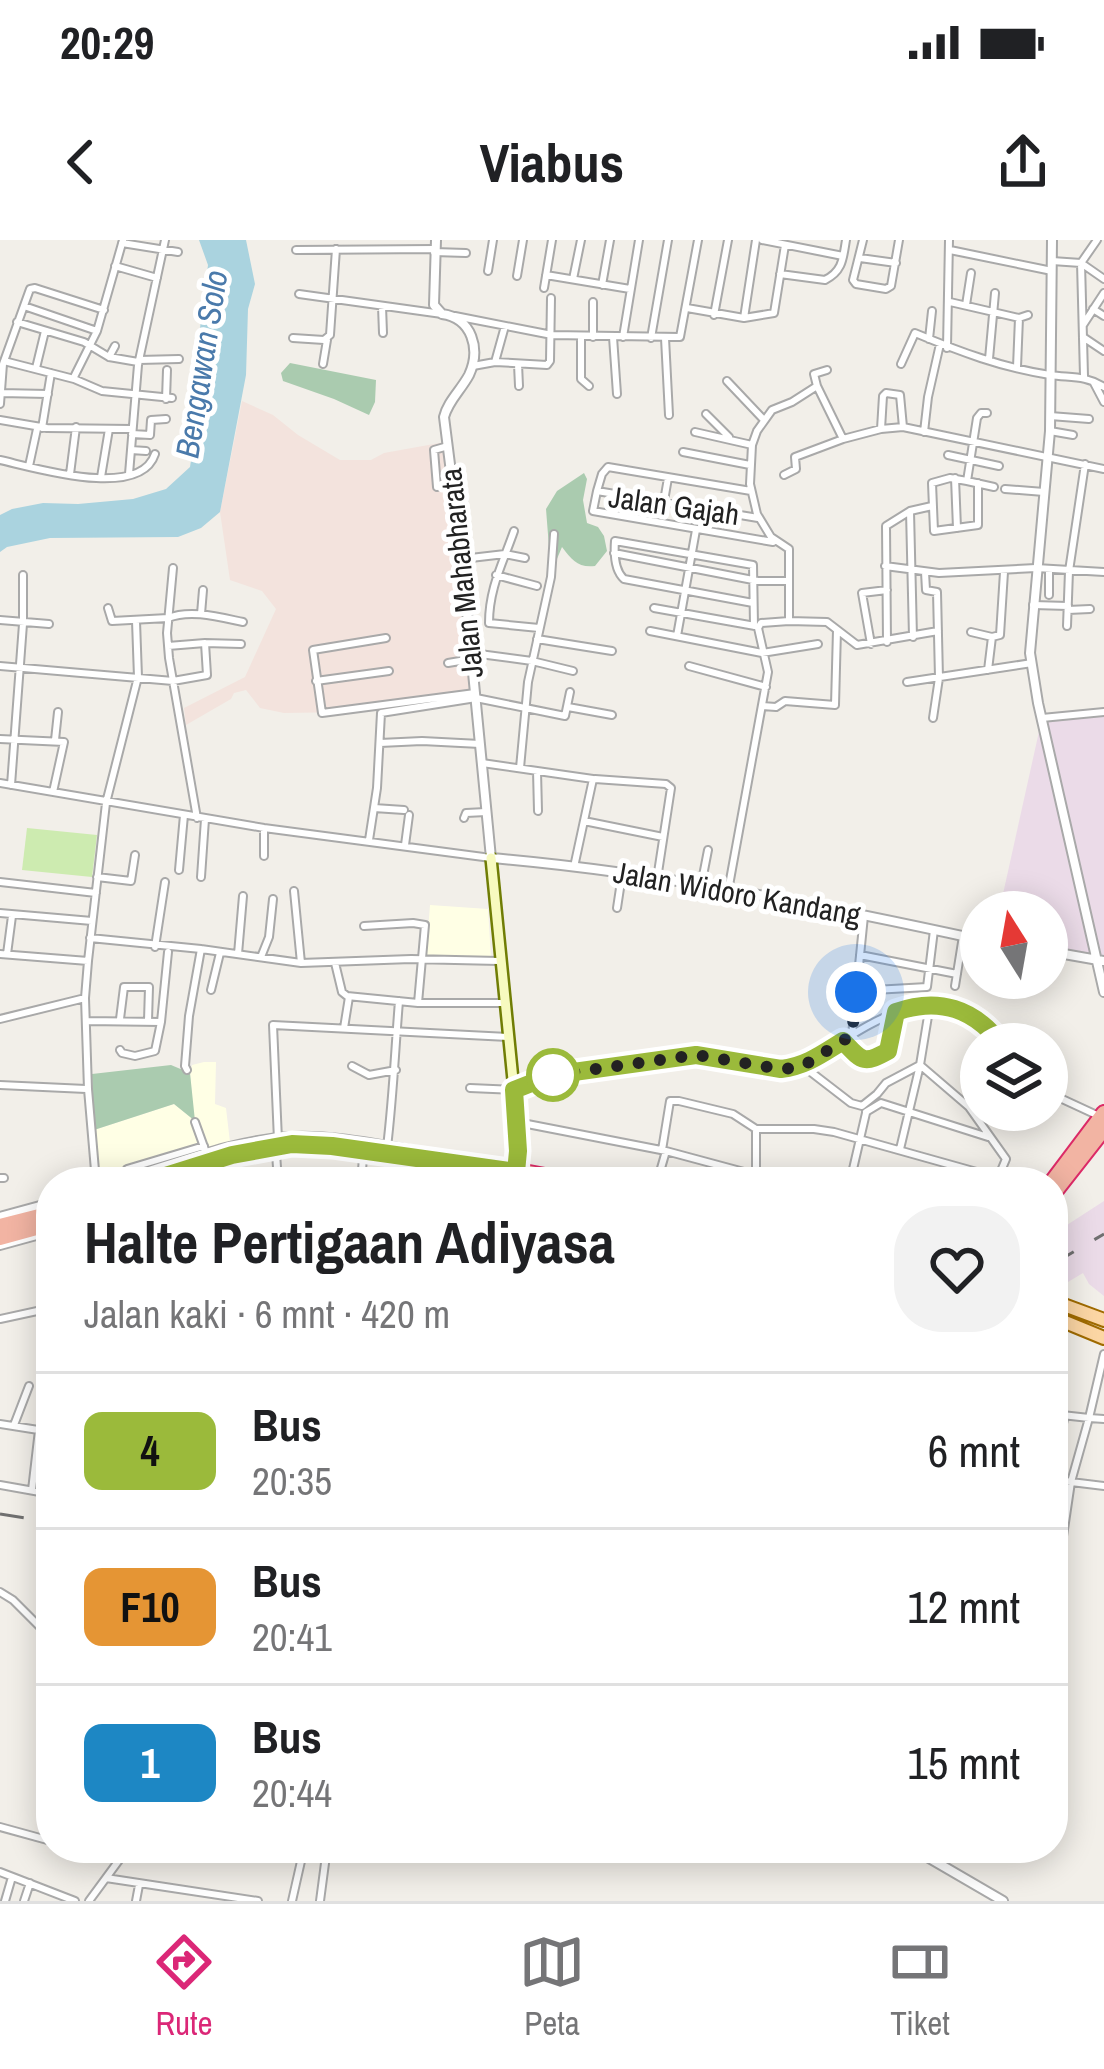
<!DOCTYPE html>
<html lang="id">
<head>
<meta charset="utf-8">
<style>
	body { margin:0; font-family:"Archivo Narrow",sans-serif; background:#f2f2f2; color:#202124; height:100vh; display:flex; flex-direction:column; font-size:45px; white-space:nowrap }
	* { box-sizing:border-box; margin:0 }
	p { font-size:39px; color:#757577 }
	.icon { flex:none; width:66px; height:66px; fill:none; stroke:currentColor; stroke-width:2; stroke-linecap:round; stroke-linejoin:round }
	.map { position:relative; flex:1; overflow:hidden }
	.panel { position:absolute; left:36px; top:927px; width:1032px; height:696px; display:flex; flex-direction:column; background:#fff; border-radius:48px; box-shadow:0 6px 30px #0003 }
	.panel>* { flex:none }
	.badge { padding:0 24px; border-radius:18px; font-size:42px; line-height:78px }
	.needle { width:78px; rotate:349deg }
	.buttons { position:absolute; left:960px; top:651px; display:grid; gap:24px }
	.buttons a { display:grid; place-items:center; width:108px; height:108px; border-radius:50%; background:#fff; box-shadow:0 6px 30px #0003; font-size:60px }
	.you { position:absolute; width:60px; height:60px; margin:-30px; border:9px solid #fff; border-radius:50%; background:#1a73e8; box-shadow:0 0 0 18px #1a73e833 }
	.map>.badge { position:absolute; translate:-50% -50%; box-shadow:0 0 0 6px #fff }
	.round { display:grid; place-items:center; flex:none; width:126px; height:126px; border-radius:48px; background:#f2f2f2 }
	.head { display:flex; align-items:center; justify-content:space-between; height:204px; padding:0 48px }
	h1 { font-size:57px; font-weight:700; line-height:90px }
	ul { padding:0; list-style:none }
	li { display:flex; align-items:center; gap:36px; height:156px; padding:0 48px; border-top:3px solid #e0e0e0 }
	li div { flex:1 }
	li b { display:block; font-size:45px }
	li em { font-style:normal }
	li .badge { min-width:132px; font-weight:700; text-align:center }
	.status { display:flex; justify-content:space-between; align-items:center; height:84px; padding:0 60px; background:#fff; direction:ltr }
	.status svg { height:33px; fill:currentColor }
	header { display:flex; justify-content:space-between; align-items:center; height:156px; padding:0 48px; background:#fff; font-size:54px; font-weight:700 }
	.tabs { display:flex; justify-content:space-around; align-items:center; height:168px; border-top:3px solid #e0e0e0; background:#fff; font-size:33px; color:#757577 }
	.tabs a { display:grid; justify-items:center; gap:6px }
	.tabs .current { color:#db2777 }
	.map>svg:first-child { display:block }
</style>
</head>
<body>
<div class="status"><b>20:29</b><svg viewBox="0 0 49 12"><path d="M0 12V9h3v3zM5 12V6h3v6zM10 12V3h3v9zM15 12V0h3v12zM26 1h20v11H26zM47 4h2v5h-2z"/></svg></div>
<header><svg class="icon" aria-label="back" viewBox="0 0 24 24"><path d="M15 5l-7 7 7 7"/></svg>Viabus<svg class="icon" aria-label="share" viewBox="0 0 24 24"><path d="M12 15V3M7 8l5-5 5 5M5 13v7h14v-7"/></svg></header>
<div class="map">
<svg width="1104" height="1661" viewBox="0 0 1104 1661">
	<rect width="100%" height="100%" fill="#f2efe9"/>
	<path fill="#ebdbe8" d="M1104 476V721L1047 711V672H999L1042 478Z
		M1104 961V1056L1089 1044 1083 1033 1053 1051V994Z"/>
	<path fill="#ffffe5" d="M430 665 488 669 491 718 426 717Z
		M204 822H216L215 864 226 868 230 902 99 942 94 890 174 864 194 880 190 833 192 825Z"/>
	<path fill="#f3e3dd" d="M242 161 273 175 298 195 340 220H371L384 213 445 202 451 293 471 455 348 472 284 473 260 468 246 450 234 453 231 459 186 485 184 468 245 437 276 369 262 351 230 340 220 272Z"/>
	<path fill="#cdebb0" d="M27 588 97 595 92 637 22 630Z"/>
	<path fill="#aacbaf" d="M290 123 376 140 375 162 369 175 334 159 283 141 281 133Z
		M584 233 587 239 583 260 587 283 598 287 604 296 607 311 595 326C578 328 572 320 562 307L551 333 546 269 557 251Z
		M171 825 190 833 195 881 174 864 94 890 92 834Z"/>
	<path fill="#aad3df" d="M199 0H246L255 44 248 69 246 135 220 272 201 288 178 297 50 298 7 307 0 312V275L12 269 43 263 78 264 133 259 166 249 190 227 205 128 198 104 208 25Z"/>
	<g fill="none" stroke-linecap="round" stroke-linejoin="round">
		<defs>
			<path id="minor" d="M762 0 843 16
				M863 0 853 40 856 44 886 49 891 46 899 0
				M122 3 178 12
				M296 10 435 9
				M950 10 1052 31
				M434 12 466 13
				M860 18 896 23
				M1052 21 1081 23 1104 39
				M115 26 157 38
				M488 31 493 0
				M780 34 825 40C843 31 843 18 846 0
				M546 35 630 49
				M517 36 523 0
				M573 39 581 0
				M602 45 610 0
				M544 48 552 0
				M299 54 442 74
				M950 62 1019 78 1028 75
				M966 65 971 33
				M24 66 97 91
				M382 66 383 93
				M687 68 744 78 774 73 785 5
				M1093 69 1104 76
				M714 75 728 0
				M455 76 552 95 680 97 698 0
				M744 78 756 0
				M17 82 84 102 109 117 138 122
				M1083 85 1104 53
				M581 97V139L589 146
				M593 97V62
				M613 97 617 154
				M623 97 639 0
				M1083 97 1104 111
				M293 98 324 100 330 95 336 9
				M651 98 668 0
				M665 98 669 175
				M929 99 932 71
				M947 108 949 0
				M109 117 115 106
				M989 119 995 53
				M139 120 179 119
				M4 121 74 139 102 151 172 158
				M495 122 505 86
				M323 124 327 100
				M518 124 519 146
				M901 124 915 93C958 111 1003 128 1050 135 1071 138 1085 135 1104 147
				M473 126 495 122 547 125 550 121 551 58
				M1017 127 1019 78
				M36 128 45 91
				M1084 136 1081 23 1097 0
				M74 137 97 91 123 0
				M727 141 764 180
				M1094 143 1104 162
				M817 146 814 134 827 130
				M1 153 48 154
				M166 159 167 130
				M0 164 3 124 30 49 35 48 104 70
				M706 174 729 197
				M1050 176 1089 179
				M0 180 47 188 132 189
				M42 188 51 133
				M881 189 883 156 886 153 900 155 903 187
				M1050 191 1073 195
				M695 192 752 205
				M924 192 928 157 940 104
				M132 194 150 195 151 180 166 179
				M131 210 146 211
				M683 212 750 225
				M948 215 999 226
				M0 220C36 228 140 260 155 214
				M29 226 37 189
				M70 234 76 187
				M129 234 138 125 165 0
				M784 235 796 229 795 217 843 199
				M101 237 109 189
				M955 238 957 288
				M967 241 994 247
				M978 243V285L934 291 932 243 950 238 967 241 977 178 981 173H987
				M437 247 434 210 448 206
				M1005 249 1044 252
				M597 251 602 234 608 227 751 251
				M664 261 668 238
				M910 271 913 397
				M758 278 597 251 593 271 773 302
				M514 291C503 323 489 348 489 383L539 388
				M614 313 758 341H787
				M462 319 505 314 525 318
				M885 326 939 333 1036 328 1104 332
				M173 328 167 393 169 418 197 578
				M1049 329V355
				M925 332 926 350 937 352 939 438 933 478
				M496 335 537 346
				M753 363 624 339C615 331 614 314 615 301L753 325 754 386
				M1033 365 1068 366
				M108 368 112 381 168 378C190 369 219 377 243 382
				M654 368 755 386
				M1068 370 1090 369
				M201 374 203 350
				M0 380 49 384
				M789 381 827 382 857 405 938 391
				M1067 386 1069 331 1085 224
				M650 391 762 413 818 404
				M971 392 992 397 1000 395 1004 332
				M677 396 696 290
				M386 398 313 410 322 473 475 453
				M537 399 612 411
				M887 402 886 286 910 271 932 266
				M871 404 862 353 887 350
				M168 406 205 403 241 404
				M472 413 532 421 573 431
				M448 423 472 419
				M0 426 173 441 207 435 205 403
				M689 426 766 447
				M988 430 992 397
				M316 441 389 431
				M907 442 1032 423
				M762 466 776 467 785 461 835 465 837 390
				M568 467 612 475
				M1042 478 1104 472
				M0 499 64 502 53 552
				M55 500 58 472
				M380 503 422 501 480 504
				M482 523 593 539 574 627
				M520 528 528 442 551 337 554 294
				M537 531 538 571
				M595 539 666 544 671 548 657 639
				M0 543 264 588 491 618
				M11 545 23 384V335
				M374 568 404 570
				M464 578 466 573 486 572
				M584 581 663 597
				M369 600 377 548 381 473 476 458 565 476 570 452
				M405 605 409 575
				M264 616V588
				M179 630 184 575
				M97 637 131 641 135 615
				M201 637 205 579
				M0 642 96 653
				M701 646 708 610
				M294 651 301 723
				M728 651 768 432 758 388 761 383 789 381V309L771 297 757 274 750 244 752 205 757 191 772 170 792 162 817 146 843 199 881 189 903 187 1104 229
				M617 668 622 635
				M0 673 92 681
				M90 698 201 709 301 723 411 719 499 721
				M155 707 165 642
				M0 714 88 721
				M7 714 12 676
				M238 714 243 656
				M860 715 957 734
				M261 717 269 697 273 659
				M335 723 342 752 347 756 418 763 425 685 413 683 364 686
				M955 746 963 696
				M211 750 220 713
				M856 751 927 747 934 690
				M418 763H504
				M0 779 85 758
				M120 779 124 747H149L148 781
				M87 781 161 782 168 712
				M344 788 349 757
				M852 795 864 676
				M120 810 122 813 135 816 155 811 161 782
				M352 826 369 835 396 830
				M803 826 851 863 862 866 877 854 886 843 920 825 930 764
				M187 830 185 826 189 776 201 709
				M0 845 86 849
				M470 848 514 850 552 835 696 815 781 829 803 826C866 787 941 723 1001 804
				M1047 852 1101 877
				M969 867 981 858
				M866 872 881 863 988 897
				M195 882 208 918
				M517 882 666 911 781 942
				M756 889V934
				M278 900 273 785 508 797
				M387 907C393 858 395 810 399 761
				M900 909 920 825 969 867 1006 919 998 938 1014 942
				M662 910 670 861H679L733 874 756 889H814L834 892 998 938
				M276 913 278 942
				M223 927 226 942
				M0 938H4
				M126 940 127 929 204 906
				M96 942 88 849 85 758 88 721 106 563 138 437 136 381
				M361 942 363 918
				M507 942V940
				M657 942 666 911
				M850 942 866 873
				M0 1006 51 992
				M0 1079 51 1068
				M1104 1114 1089 1178 1104 1179
				M1053 1174 1089 1178 1071 1242 1053 1239
				M0 1184 51 1192
				M14 1185 29 1146
				M1059 1200 1065 1175
				M0 1245 51 1254
				M32 1250 39 1190
				M1062 1303 1071 1242 1104 1246
				M0 1352 13 1360 51 1398
				M0 1587 51 1601
				M77 1608 118 1620
				M0 1632 75 1661
				M106 1638 258 1661
				M5 1661 12 1637
				M24 1661 30 1643
				M89 1661 128 1608
				M136 1661 139 1645
				M292 1661 304 1608
				M320 1661 327 1608"/>
			<path id="tertiary" d="M436 0 434 65 442 74C472 78 481 109 469 135 461 150 448 161 444 177L462 319 491 618C656 632 820 665 981 700
				M1052 0 1050 191 1030 413 1038 463 1104 752
				M1047 711 1104 721
				M514 850 518 911 516 930
				M118 942C175 925 232 900 292 897 338 895 388 907 433 914
				M0 977 51 963
				M912 1608 1003 1661"/>
			<path id="secondary" d="M491 618 514 850"/>
			<path id="primary" d="M1053 1061 1104 1080
				M1053 1077 1104 1098"/>
			<path id="trunk" d="M146 942 253 910 304 904 529 933 577 942
				M1052 942 1104 873
				M1053 954 1104 889
				M0 986 51 973
				M0 998 51 984"/>
		</defs>
		<use href="#minor" stroke="#a9a9a9" stroke-width="10"/>
		<use href="#tertiary" stroke="#a9a9a9" stroke-width="12"/>
		<use href="#secondary" stroke="#707d05" stroke-width="14"/>
		<use href="#primary" stroke="#a06b00" stroke-width="16"/>
		<use href="#trunk" stroke="#dc2a67" stroke-width="18"/>
		<use href="#minor" stroke="#fff" stroke-width="6"/>
		<use href="#tertiary" stroke="#fff" stroke-width="8"/>
		<use href="#secondary" stroke="#f7fabf" stroke-width="9"/>
		<use href="#primary" stroke="#fcd6a4" stroke-width="12"/>
		<use href="#trunk" stroke="#f2b4a3" stroke-width="14"/>
		<path stroke="#707070" stroke-width="3" stroke-dasharray="24 24" stroke-linecap="butt" d="M1053 1024 1104 994
			M0 1274 51 1282"/>
	</g>
	<g fill="none" stroke-linecap="round" stroke-linejoin="round">
		<defs>
			<path id="line" d="M146 942 232 915 292 904 332 906 516 932 518 911 514 850 552 835 696 815 781 829C806 826 822 814 843 801 862 821 863 825 888 811L896 772C938 757 974 768 1001 804"/>
		</defs>
		<use href="#line" stroke="#fff" stroke-width="27"/>
		<use href="#line" stroke="#9bba3b" stroke-width="18"/>
		<path stroke="#222" stroke-width="12" stroke-dasharray="0 21.6" d="M553 835 696 815 781 829 793 828 803 826 852 795 856 752"/>
	</g>
	<circle fill="#fff" stroke="#9bba3b" stroke-width="6" cx="553" cy="835" r="24"/>
	<g text-anchor="middle" stroke-width="10" stroke-linejoin="round" paint-order="stroke">
		<g font-size="30" fill="#222" stroke="#fff">
			<text transform="translate(674 266) rotate(8)" y="10">Jalan Gajah</text>
			<text transform="translate(462 333) rotate(-96)" y="10">Jalan Mahabharata</text>
			<text transform="translate(737 654) rotate(10)" y="10">Jalan Widoro Kandang</text>
		</g>
		<g font-size="33" font-style="italic" fill="#4a7aab" stroke="#fff">
			<text transform="translate(201 124) rotate(-81)" y="12">Bengawan Solo</text>
		</g>
	</g>
</svg>
<div class="buttons">
<a><svg class="needle" viewBox="-14 -14 28 28"><path d="M0-13l5 13h-10z" fill="#e53935"/><path d="M0 13l5-13h-10z" fill="#757577"/></svg></a>
<a><svg class="icon" aria-label="layers" viewBox="0 0 24 24"><path d="M12 4l9 5-9 5-9-5zM3 14l9 5 9-5"/></svg></a>
</div>
<div class="you" style="left:856px;top:752px"></div>
<section class="panel">
<div class="head"><div><h1>Halte Pertigaan Adiyasa</h1><p>Jalan kaki · 6 mnt · 420 m</p></div><a class="round"><svg class="icon" aria-label="heart" viewBox="0 0 24 24"><path d="M12 20l-8-8c-3-5 5-10 8-4 3-6 11-1 8 4z"/></svg></a></div>
<ul>
<li><span class="badge" style="background:#9bba3b;color:#111">4</span><div><b>Bus</b><p>20:35</p></div><em>6 mnt</em></li>
<li><span class="badge" style="background:#e59534;color:#111">F10</span><div><b>Bus</b><p>20:41</p></div><em>12 mnt</em></li>
<li><span class="badge" style="background:#1d87c4;color:#fff">1</span><div><b>Bus</b><p>20:44</p></div><em>15 mnt</em></li>
</ul>
</section>
</div>
<nav class="tabs">
<a class="current"><svg class="icon" aria-label="directions" viewBox="0 0 24 24"><path d="M12 3l9 9-9 9-9-9zM9 14v-3h6M13 9l2 2-2 2"/></svg>Rute</a>
<a><svg class="icon" aria-label="map" viewBox="0 0 24 24"><path d="M3 6l6-2 6 2 6-2v14l-6 2-6-2-6 2zM9 4v14M15 6v14"/></svg>Peta</a>
<a><svg class="icon" aria-label="tickets" viewBox="0 0 24 24"><path d="M3 7h18v10H3zM15 7v10"/></svg>Tiket</a>
</nav>
</body>
</html>
